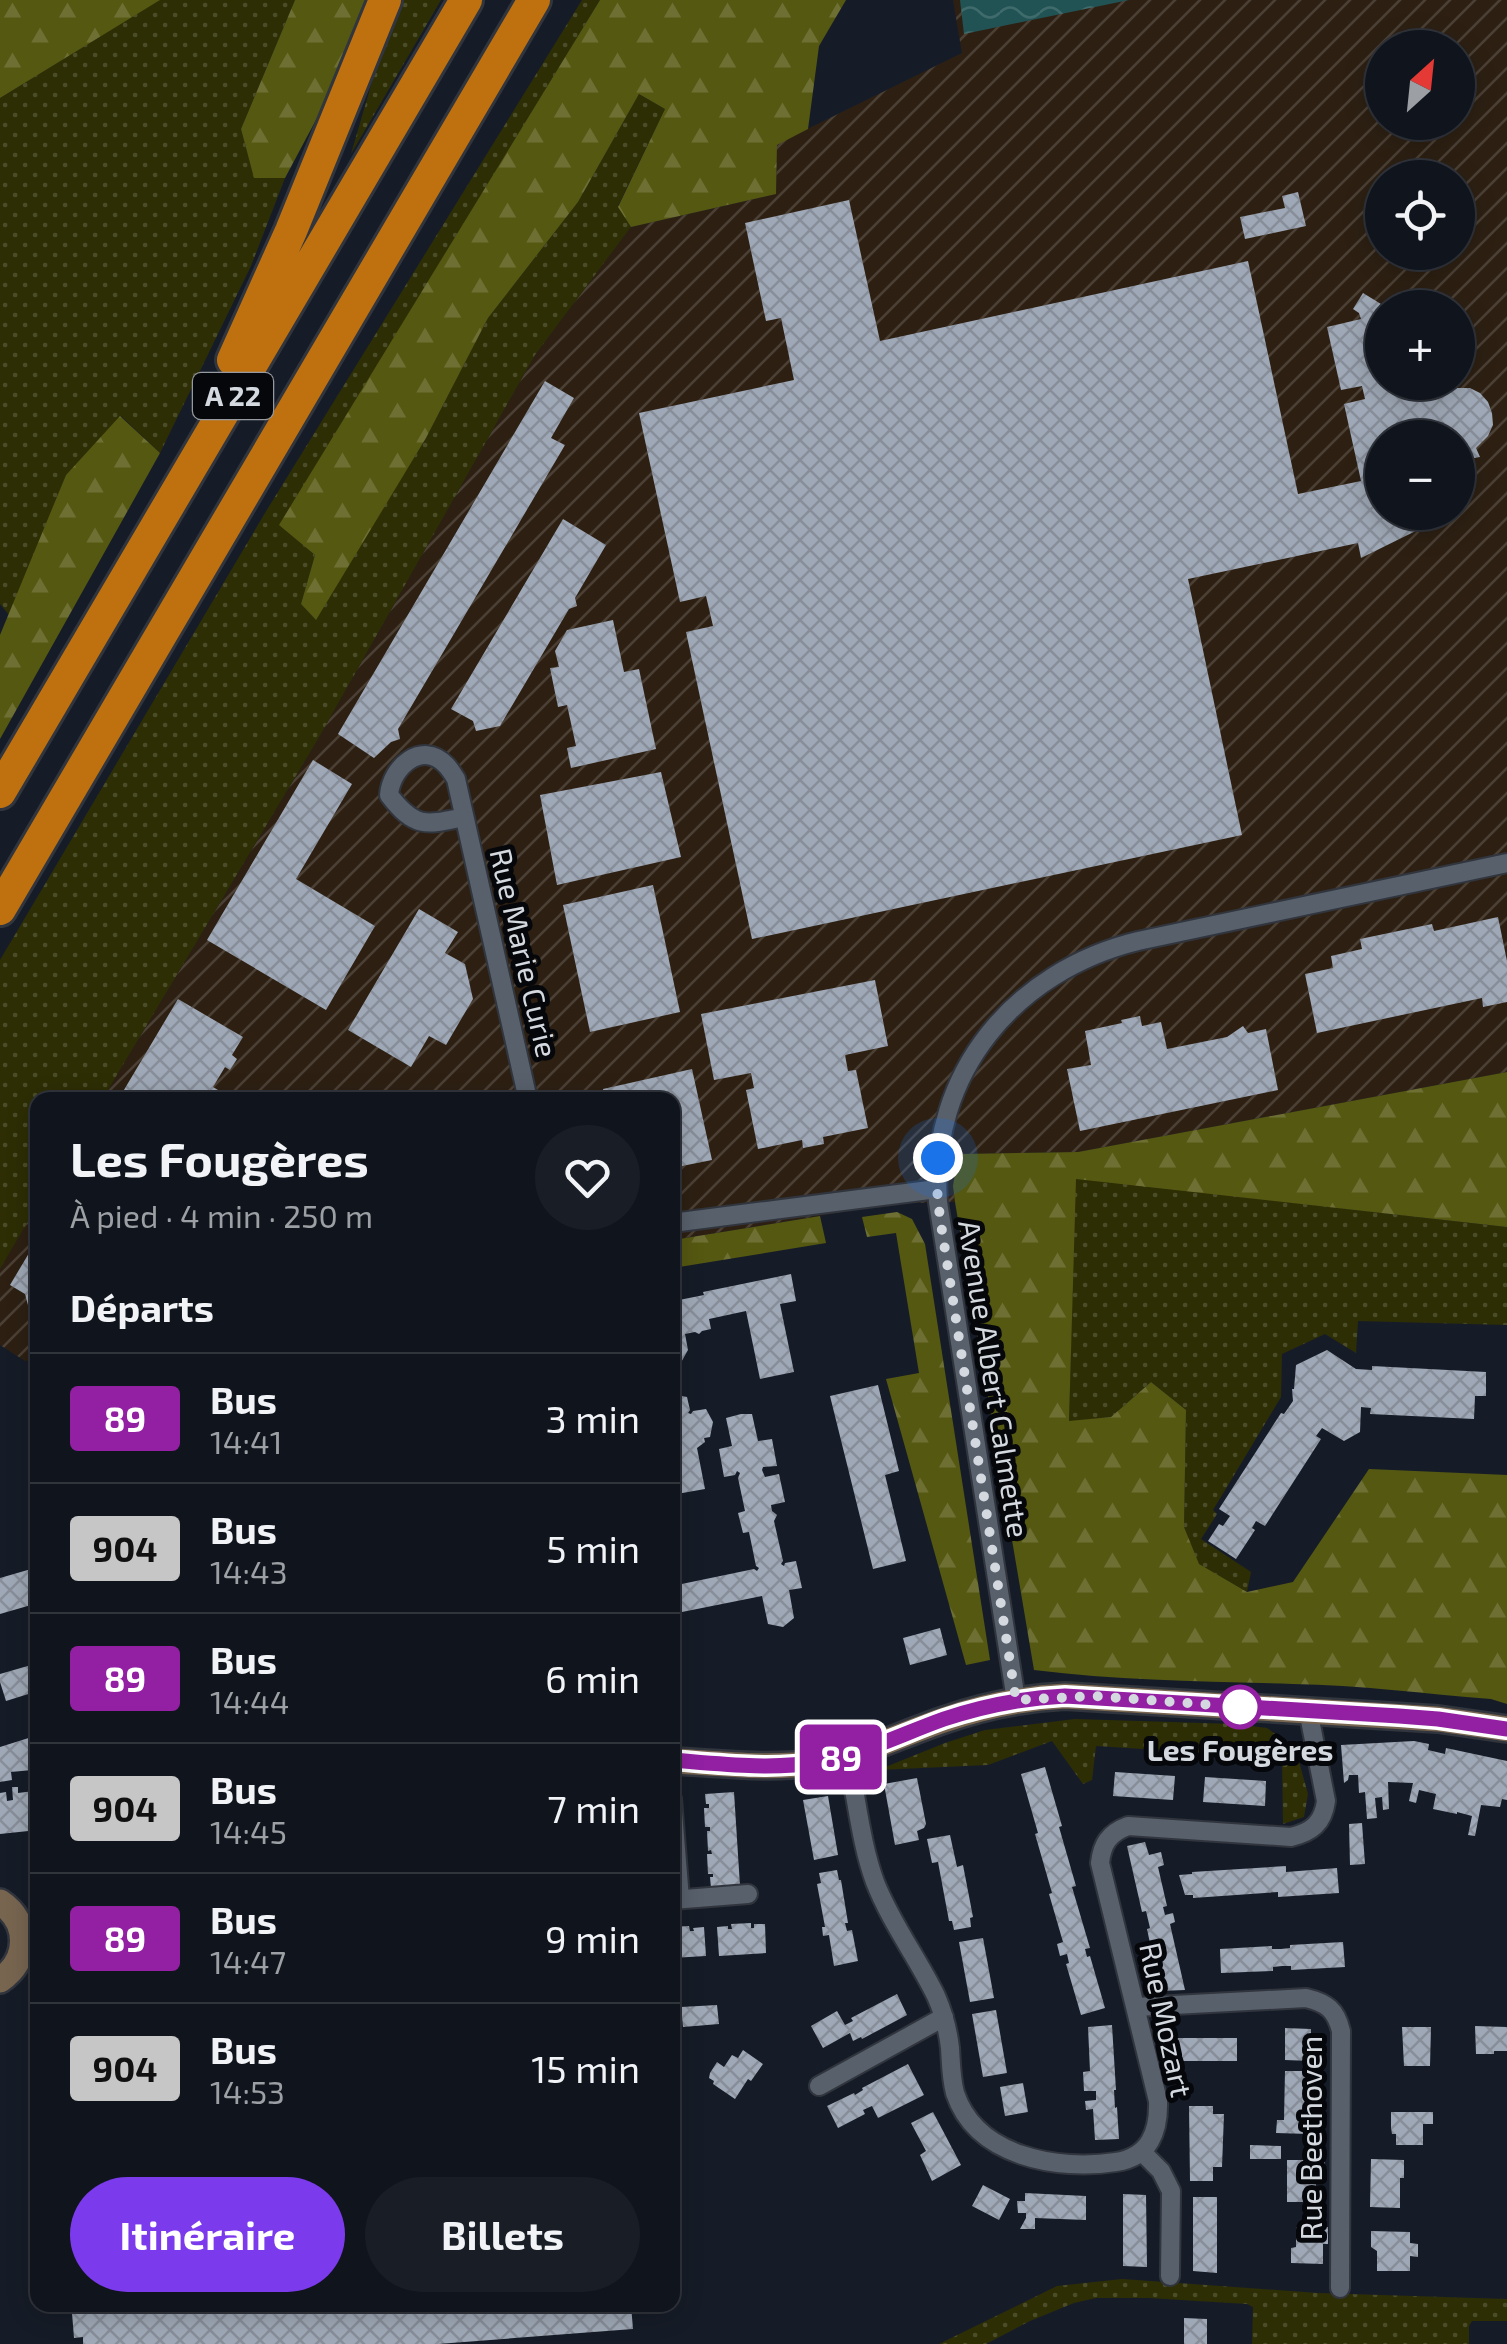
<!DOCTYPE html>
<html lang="fr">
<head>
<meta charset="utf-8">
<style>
	body { margin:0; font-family:"Exo 2",sans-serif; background:#191e26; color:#f1f3f6; height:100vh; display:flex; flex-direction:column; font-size:38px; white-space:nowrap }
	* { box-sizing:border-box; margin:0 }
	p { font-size:32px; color:#9c9fa4 }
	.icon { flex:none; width:55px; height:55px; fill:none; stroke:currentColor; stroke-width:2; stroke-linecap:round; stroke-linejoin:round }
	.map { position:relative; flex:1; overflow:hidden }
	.details { position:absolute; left:30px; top:1092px; width:650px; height:1220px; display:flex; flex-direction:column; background:#10151d; border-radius:20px; box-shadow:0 5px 25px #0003,0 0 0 2px #30343b }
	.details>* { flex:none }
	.badge { padding:0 20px; border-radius:8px; font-size:35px; line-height:65px }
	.needle { width:65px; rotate:27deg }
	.fabs { position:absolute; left:1365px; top:30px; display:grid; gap:20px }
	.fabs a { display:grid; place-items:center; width:110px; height:110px; border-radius:50%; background:#10151d; box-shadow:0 5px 25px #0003,0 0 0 2px #30343b; font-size:50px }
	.you { position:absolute; width:50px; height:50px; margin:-25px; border:8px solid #fff; border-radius:50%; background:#1a73e8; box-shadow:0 0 0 15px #1a73e833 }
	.map>.badge { position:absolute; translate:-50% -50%; box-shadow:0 0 0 5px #fff }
	h2 { padding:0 40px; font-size:38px; line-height:90px }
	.round { display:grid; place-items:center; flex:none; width:105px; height:105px; border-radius:52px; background:#191e26 }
	.summary { display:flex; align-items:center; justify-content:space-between; height:170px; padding:0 40px }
	h1 { font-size:48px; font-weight:700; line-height:75px }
	.button { display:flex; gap:20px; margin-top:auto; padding:20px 40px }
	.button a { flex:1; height:115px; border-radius:60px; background:#7c3aed; color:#fff; font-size:40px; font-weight:700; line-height:115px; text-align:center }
	.button a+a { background:#191e26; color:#f1f3f6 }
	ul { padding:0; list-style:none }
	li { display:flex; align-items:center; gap:30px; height:130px; padding:0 40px; border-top:2px solid #30343b }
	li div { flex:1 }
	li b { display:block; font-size:38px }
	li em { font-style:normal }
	li .badge { min-width:110px; font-weight:700; text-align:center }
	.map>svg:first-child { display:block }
</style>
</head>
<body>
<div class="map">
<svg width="1507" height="2344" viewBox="0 0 1507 2344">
	<defs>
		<pattern id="industrial-furrows" width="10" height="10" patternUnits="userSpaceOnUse" patternTransform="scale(2.5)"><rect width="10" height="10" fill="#2d2013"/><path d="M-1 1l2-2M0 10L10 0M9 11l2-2" fill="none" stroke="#4b4035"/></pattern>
		<pattern id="grass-dots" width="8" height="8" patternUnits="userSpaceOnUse" patternTransform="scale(2.5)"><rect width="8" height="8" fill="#2d2e04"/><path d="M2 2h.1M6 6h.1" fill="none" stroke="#4b4c28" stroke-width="1.8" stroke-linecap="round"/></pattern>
		<pattern id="forest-firs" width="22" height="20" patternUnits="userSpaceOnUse" patternTransform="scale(2.5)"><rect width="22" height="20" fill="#555811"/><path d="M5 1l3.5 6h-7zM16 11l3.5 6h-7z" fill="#6d6f33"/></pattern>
		<pattern id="water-waves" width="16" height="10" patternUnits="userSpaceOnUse" patternTransform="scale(2.5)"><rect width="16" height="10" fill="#215354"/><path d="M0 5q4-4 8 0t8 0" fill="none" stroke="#406b6c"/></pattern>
		<pattern id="building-cross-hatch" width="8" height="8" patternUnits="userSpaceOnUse" patternTransform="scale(2.5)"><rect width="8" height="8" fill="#9fa8b6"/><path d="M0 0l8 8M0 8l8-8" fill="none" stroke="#878e99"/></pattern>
	</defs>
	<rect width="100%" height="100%" fill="#161c27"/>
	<path fill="url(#industrial-furrows)" fill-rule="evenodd" d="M953 0H1507V1072L1078 1152 959 1154 953 1186 955 1202 908 1203 854 1210 673 1240 672 1100H102L318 739 535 355 631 227 776 194 777 144 962 53ZM1382 48H1458V122H1382ZM1382 178H1458V252H1382ZM1382 308H1458V382H1382ZM1382 438H1458V512H1382Z
		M37 1206V1359L25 1361 0 1345V1269Z"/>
	<path fill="url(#grass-dots)" d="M159 0H295L241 129 254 177 285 178 251 266 160 453 121 416 66 475 10 616 0 604V98Z
		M399 0H441L351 154 390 20Z
		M582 0H600L280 525 315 555 301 604 315 619 426 438 488 318 578 202 639 94 665 109 618 206 631 227 535 355 318 739 102 1100H38L37 1206 0 1269V960L265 513Z
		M1075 1178 1507 1227V1325L1358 1321 1356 1353 1325 1334 1282 1354 1281 1397 1213 1510 1217 1514 1201 1539 1251 1572 1247 1592 1198 1564 1184 1527 1186 1410 1151 1382 1111 1417 1069 1422Z
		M1075 1719 1235 1724 1267 1728 1285 1741 1298 1758 1308 1794 1304 1817 1283 1824 1282 1758 1096 1746 1092 1780 1083 1784 1052 1741 988 1765 878 1770 945 1743 985 1730Z
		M1122 2279 1318 2293 1507 2299V2321H1472L1469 2326V2344H1252L1253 2307 1247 2304 1149 2298H1096L1074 2303 1030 2321 986 2344H939L1057 2286Z"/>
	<path fill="url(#forest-firs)" d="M0 0H160L0 98Z
		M295 0H374L357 43 285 178H254L241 129Z
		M600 0H846L819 46 808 129 777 145 776 194 631 227 618 207 665 109 639 94 578 202 488 318 426 438 316 620 301 604 315 555 279 525Z
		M120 416 160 453 0 739V635L66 475Z
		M1507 1072V1227L1076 1179 1069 1421 1111 1417 1151 1382 1186 1410 1184 1527 1199 1564 1247 1592 1293 1582 1369 1469 1507 1475V1704L1491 1699C1425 1694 1359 1685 1293 1684 1207 1681 1120 1681 1034 1670L955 1202 953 1186 958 1154 1078 1152Z
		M897 1212 912 1219 925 1244 990 1660 966 1665 886 1379 919 1373 896 1233 867 1237 862 1217Z
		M820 1216 826 1243 673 1268V1240Z"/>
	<path fill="url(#water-waves)" d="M960 0H1129L964 34Z"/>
	<path fill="url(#building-cross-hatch)" d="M1298 192 1306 226 1245 239 1240 217 1285 208 1282 196Z
		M849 200 880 341 1248 261 1298 494 1361 481 1344 404 1365 399 1362 386 1341 390 1327 327 1361 319 1359 313 1353 309 1363 293 1381 304 1377 310 1378 316 1382 315V382H1403L1405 391 1444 383 1449 391 1457 388H1470L1480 393 1488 402 1492 413 1493 425 1488 436 1476 448 1480 457 1458 461V438H1382V512H1436L1440 519 1361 558 1358 543 1188 579 1242 835 752 939 686 632 713 626 706 596 680 602 639 413 794 380 781 318 766 321 745 223Z
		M545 381 574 398 551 438 565 445 398 729 400 739 391 742 374 758 338 734Z
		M563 519 606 545 575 598 577 606 569 609 500 726 476 731 473 721 451 709Z
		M613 620 624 672 639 669 656 749 571 768 567 748 576 746 567 705 558 707 550 668 559 667 555 651 567 630Z
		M313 760 352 784 296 879 375 926 326 1010 207 940Z
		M661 772 681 857 557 885 540 795Z
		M653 885 680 1012 590 1032 563 905Z
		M419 909 458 932 445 953 465 964 473 999 446 1045 429 1036 411 1067 348 1030Z
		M1498 917 1507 961V1002L1483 1007 1482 998 1317 1033 1305 974 1333 968 1331 956 1362 949 1360 939 1432 924 1434 931Z
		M875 980 888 1046 845 1055 848 1071 856 1070 868 1128 823 1137 824 1144 803 1148 802 1140 758 1149 746 1090 754 1088 751 1073 714 1080 701 1014Z
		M178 999 243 1037 232 1055 237 1059 230 1070 225 1067 213 1087 218 1090 213 1100H118Z
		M1140 1016 1142 1026 1161 1022 1167 1049 1227 1037 1243 1026 1248 1033 1266 1029 1278 1090 1080 1131 1067 1069 1091 1065 1085 1031 1122 1023 1121 1020Z
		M692 1069 712 1160 672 1168V1100H605L603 1089Z
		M38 1238V1335H36L25 1294 10 1285Z
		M791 1274 796 1301 780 1304 794 1372 760 1379 746 1311 709 1319 711 1329 702 1331 699 1334 695 1332 685 1334 688 1350 679 1366 672 1368V1304L679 1302V1300L704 1295 703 1292Z
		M1327 1350 1356 1369 1372 1370V1366L1486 1372V1396H1475L1474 1419 1370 1414 1371 1408 1361 1407 1360 1432 1344 1441 1322 1428 1316 1436 1321 1439 1265 1526 1256 1521 1252 1528 1255 1530 1236 1559 1208 1541 1219 1524 1223 1526 1230 1516 1219 1509 1281 1413 1284 1414 1293 1401 1292 1389H1294L1296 1365Z
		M878 1385 899 1471 885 1475 906 1561 873 1569 830 1396Z
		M672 1394 687 1397 690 1410 688 1413 691 1414 693 1411 706 1409 713 1422 710 1437 704 1438 705 1442 697 1448 705 1489 677 1494 672 1469Z
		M741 1414H752L758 1441 772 1439 777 1466 763 1467 762 1470 765 1477 779 1474 785 1502 771 1505 772 1511 777 1515 774 1521 783 1561 781 1564 784 1566 785 1563 796 1561 802 1588 789 1590 794 1618 783 1627 768 1624 762 1596 672 1614V1586L754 1569 757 1571 759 1568 756 1566 749 1532 743 1533 738 1513 745 1511 738 1478 740 1473 737 1471 735 1475 724 1477 719 1449 732 1446 726 1418Z
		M38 1567V1603L0 1614V1578Z
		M940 1628 947 1655 910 1665 903 1638Z
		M38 1663V1691L6 1701 0 1682V1674Z
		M38 1735V1742L30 1745 32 1770 11 1772 12 1780 0 1782V1747Z
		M1414 1741 1429 1744 1428 1750 1445 1754 1446 1748 1507 1761V1800L1502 1799 1500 1807 1481 1805 1475 1836 1468 1835 1472 1816 1457 1812V1814L1433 1809 1436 1794 1419 1790 1416 1803 1409 1801 1413 1783 1388 1782 1389 1809 1383 1810 1382 1797 1375 1798 1377 1818 1367 1819 1365 1792 1359 1793 1358 1775H1349L1348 1780 1344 1783 1341 1745Z
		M1045 1767 1062 1826 1059 1827 1076 1886 1072 1887 1090 1948 1085 1949 1087 1957 1090 1956 1105 2008 1081 2015 1066 1964 1069 1963 1067 1954 1060 1956 1057 1944 1063 1942 1049 1894 1052 1893 1035 1834 1038 1833 1021 1774Z
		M1115 1772 1175 1776 1173 1800 1113 1796Z
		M1205 1777 1266 1781 1265 1806 1203 1802Z
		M917 1778 926 1824 924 1828 917 1831 919 1840 895 1845 884 1784Z
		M33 1783H38V1830L0 1834V1793L6 1792 7 1801 13 1800 12 1787H18V1793L34 1791Z
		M734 1792 740 1886 711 1888 710 1877H713V1874H708L707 1854H712L711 1850 708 1851 707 1831H710V1827H705L704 1808H709V1804H706L705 1794Z
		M828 1796 838 1855 814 1860 803 1800Z
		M1362 1823 1365 1864 1350 1865 1349 1824Z
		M950 1835 957 1867 963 1865 973 1917 970 1918 971 1927 954 1930 952 1921H949L938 1862 932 1863 927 1839Z
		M1145 1842 1149 1855 1161 1852 1164 1865 1158 1867 1167 1906 1163 1907 1165 1915 1173 1913 1175 1922 1170 1924 1185 1990 1160 1991 1147 1929 1150 1928 1146 1911 1142 1912 1127 1846Z
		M1286 1866V1872L1337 1868 1339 1893 1278 1897V1892L1193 1898V1895H1185L1179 1875 1192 1874V1872Z
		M837 1870 839 1880H841L848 1923H845L847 1931 852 1930 858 1961 834 1966 829 1935 823 1936 822 1927H825L817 1884 821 1883 819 1873Z
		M751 1923V1928H754V1924H765L766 1953 719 1956 717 1927 728 1926V1929H732L731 1924Z
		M689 1926 690 1931H694L693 1928 704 1927 706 1956 672 1958V1927Z
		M983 1938 994 1998 970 2002 959 1942Z
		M1343 1942 1345 1967 1291 1970V1966H1282L1273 1967V1971L1221 1973 1220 1949 1272 1946V1949H1281L1290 1948V1945Z
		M897 1994 907 2015 862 2039 861 2037 853 2041 850 2033 823 2048 811 2026 837 2011 845 2025 853 2021 851 2018Z
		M717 2005 719 2024 683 2027 681 2007Z
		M996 2010 1007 2073 983 2077 972 2014Z
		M1112 2025 1116 2090H1114L1115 2108 1117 2107 1119 2139 1095 2140 1093 2109 1086 2110 1085 2101 1096 2100V2091H1084L1083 2072 1090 2071 1088 2027Z
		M1475 2026 1507 2027V2051H1494V2054H1476Z
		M1402 2027H1431L1430 2066H1404Z
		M1285 2028 1311 2029V2061L1285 2060Z
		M1177 2038H1237V2061H1177Z
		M743 2050 763 2064 751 2081 748 2079 735 2099 713 2084 714 2081 709 2078 710 2073 717 2062 724 2067 732 2055 738 2058Z
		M908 2064 924 2095 878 2118 872 2106 863 2110 865 2114 838 2128 827 2106 854 2093 855 2095 863 2090 862 2088Z
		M1285 2071H1310L1309 2134 1276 2133 1277 2120H1284Z
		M1023 2083 1028 2112 1005 2116 1000 2087Z
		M1189 2106H1213V2114H1224L1222 2167H1213V2181H1190Z
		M933 2112 961 2165 932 2181 920 2155 926 2151 911 2123Z
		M1391 2112H1433V2124H1423V2145H1396V2134H1392L1391 2128Z
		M1250 2145 1281 2146V2159H1250Z
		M1371 2159 1404 2160V2178H1400V2208L1370 2207Z
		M1287 2160H1325V2178H1316V2202H1287Z
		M983 2185 1010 2199 999 2220 972 2206Z
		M1025 2193 1086 2196V2220L1035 2218V2229H1020L1026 2218V2213H1018L1017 2201H1025Z
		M1123 2194 1146 2195 1147 2267 1123 2266Z
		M1193 2197H1217V2273L1193 2271Z
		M1296 2227H1328V2244H1323V2264L1291 2263V2248L1296 2247Z
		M1371 2231 1410 2232V2243L1418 2244V2257L1410 2256V2271H1377V2251L1371 2247Z
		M80 2305H631L633 2329 438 2344H83V2337L74 2338 72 2313 81 2312Z
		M1184 2318 1207 2319V2344H1184Z"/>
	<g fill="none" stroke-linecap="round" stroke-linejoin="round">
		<defs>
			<path id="street" d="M464 817C426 825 415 829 389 795 391 767 422 740 446 765 450 769 453 774 456 779L528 1100
				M672 1223 937 1189
				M1016 1700 938 1202C929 1073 1015 971 1138 941L1507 863
				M847 1755C857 1797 860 1841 875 1882 891 1923 917 1957 936 1996 943 2012 948 2030 950 2048 951 2063 951 2078 955 2093 976 2157 1058 2171 1116 2162 1150 2157 1159 2131 1158 2101L1100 1863C1102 1844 1109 1833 1128 1826L1291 1837C1312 1832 1323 1823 1326 1801L1308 1710
				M672 1799 680 1899
				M672 1900 748 1894
				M1136 2007 1306 1998C1327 2003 1336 2010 1341 2031L1340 2288
				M819 2086 944 2017
				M1142 2152 1161 2171 1171 2191 1170 2276"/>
			<path id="secondary" d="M672 1761C721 1763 771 1770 819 1762 863 1754 902 1734 944 1720 984 1706 1023 1698 1065 1696L1438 1719 1507 1729
				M0 1902C30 1922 30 1960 0 1980"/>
			<path id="highway" d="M233 360 291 231 385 0
				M0 792 466 0
				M0 909 534 0"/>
		</defs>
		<use href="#street" stroke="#31353d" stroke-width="22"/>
		<use href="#secondary" stroke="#31353d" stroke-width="30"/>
		<use href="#highway" stroke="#31353d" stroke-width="38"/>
		<use href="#street" stroke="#58606c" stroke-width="18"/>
		<use href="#secondary" stroke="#776550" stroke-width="25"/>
		<use href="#highway" stroke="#bf710f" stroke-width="32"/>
	</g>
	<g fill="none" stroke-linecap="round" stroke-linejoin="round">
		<defs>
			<path id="line" d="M672 1760C721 1764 771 1770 819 1762 863 1754 902 1734 944 1719 983 1706 1023 1698 1065 1696L1399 1716 1438 1719 1507 1729"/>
		</defs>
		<use href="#line" stroke="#fff" stroke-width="22"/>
		<use href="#line" stroke="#9320a3" stroke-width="15"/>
		<path stroke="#d4d9e0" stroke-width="10" stroke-dasharray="0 18" d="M938 1158 937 1189 940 1218 1016 1700 1094 1696 1240 1707"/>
	</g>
	<circle fill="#fff" stroke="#9320a3" stroke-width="5" cx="1240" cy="1707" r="20"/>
	<g text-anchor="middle" stroke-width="10" stroke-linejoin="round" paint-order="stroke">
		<rect fill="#05070b" stroke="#969aa0" stroke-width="2.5" x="193" y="373" width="80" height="46" rx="8"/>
		<g font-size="28" font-weight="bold" fill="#d4d9e0">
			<text x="233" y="406">A 22</text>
		</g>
		<g font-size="30" fill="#d4d9e0" stroke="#05070b">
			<text transform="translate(523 953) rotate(77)" y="10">Rue Marie Curie</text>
			<text transform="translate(993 1379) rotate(81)" y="10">Avenue Albert Calmette</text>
			<text transform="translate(1165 2020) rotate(78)" y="10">Rue Mozart</text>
			<text transform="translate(1312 2138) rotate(-90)" y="10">Rue Beethoven</text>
		</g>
		<g font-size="30" font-weight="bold" fill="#d4d9e0" stroke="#05070b">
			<text x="1240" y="1761">Les Fougères</text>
		</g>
	</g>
</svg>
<div class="fabs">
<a><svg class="needle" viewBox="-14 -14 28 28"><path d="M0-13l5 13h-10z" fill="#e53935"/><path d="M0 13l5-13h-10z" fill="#9c9fa4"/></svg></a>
<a><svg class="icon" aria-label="locate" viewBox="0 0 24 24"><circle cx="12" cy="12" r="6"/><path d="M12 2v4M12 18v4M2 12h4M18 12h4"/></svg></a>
<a>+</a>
<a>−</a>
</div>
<div class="you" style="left:938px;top:1158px"></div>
<b class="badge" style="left:841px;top:1757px;background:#9320a3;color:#fff">89</b>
<section class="details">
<div class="summary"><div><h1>Les Fougères</h1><p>À pied · 4 min · 250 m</p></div><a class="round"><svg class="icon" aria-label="heart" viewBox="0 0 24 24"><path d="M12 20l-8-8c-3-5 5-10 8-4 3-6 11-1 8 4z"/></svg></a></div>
<h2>Départs</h2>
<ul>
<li><span class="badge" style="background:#9320a3;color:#fff">89</span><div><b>Bus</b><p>14:41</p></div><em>3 min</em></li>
<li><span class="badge" style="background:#c6c6c6;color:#111">904</span><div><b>Bus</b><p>14:43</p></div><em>5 min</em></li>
<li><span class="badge" style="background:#9320a3;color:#fff">89</span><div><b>Bus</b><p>14:44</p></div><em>6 min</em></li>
<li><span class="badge" style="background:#c6c6c6;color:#111">904</span><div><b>Bus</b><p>14:45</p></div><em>7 min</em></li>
<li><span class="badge" style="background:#9320a3;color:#fff">89</span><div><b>Bus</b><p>14:47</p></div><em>9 min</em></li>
<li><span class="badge" style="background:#c6c6c6;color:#111">904</span><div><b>Bus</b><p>14:53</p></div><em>15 min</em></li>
</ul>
<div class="button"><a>Itinéraire</a><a>Billets</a></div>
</section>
</div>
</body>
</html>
